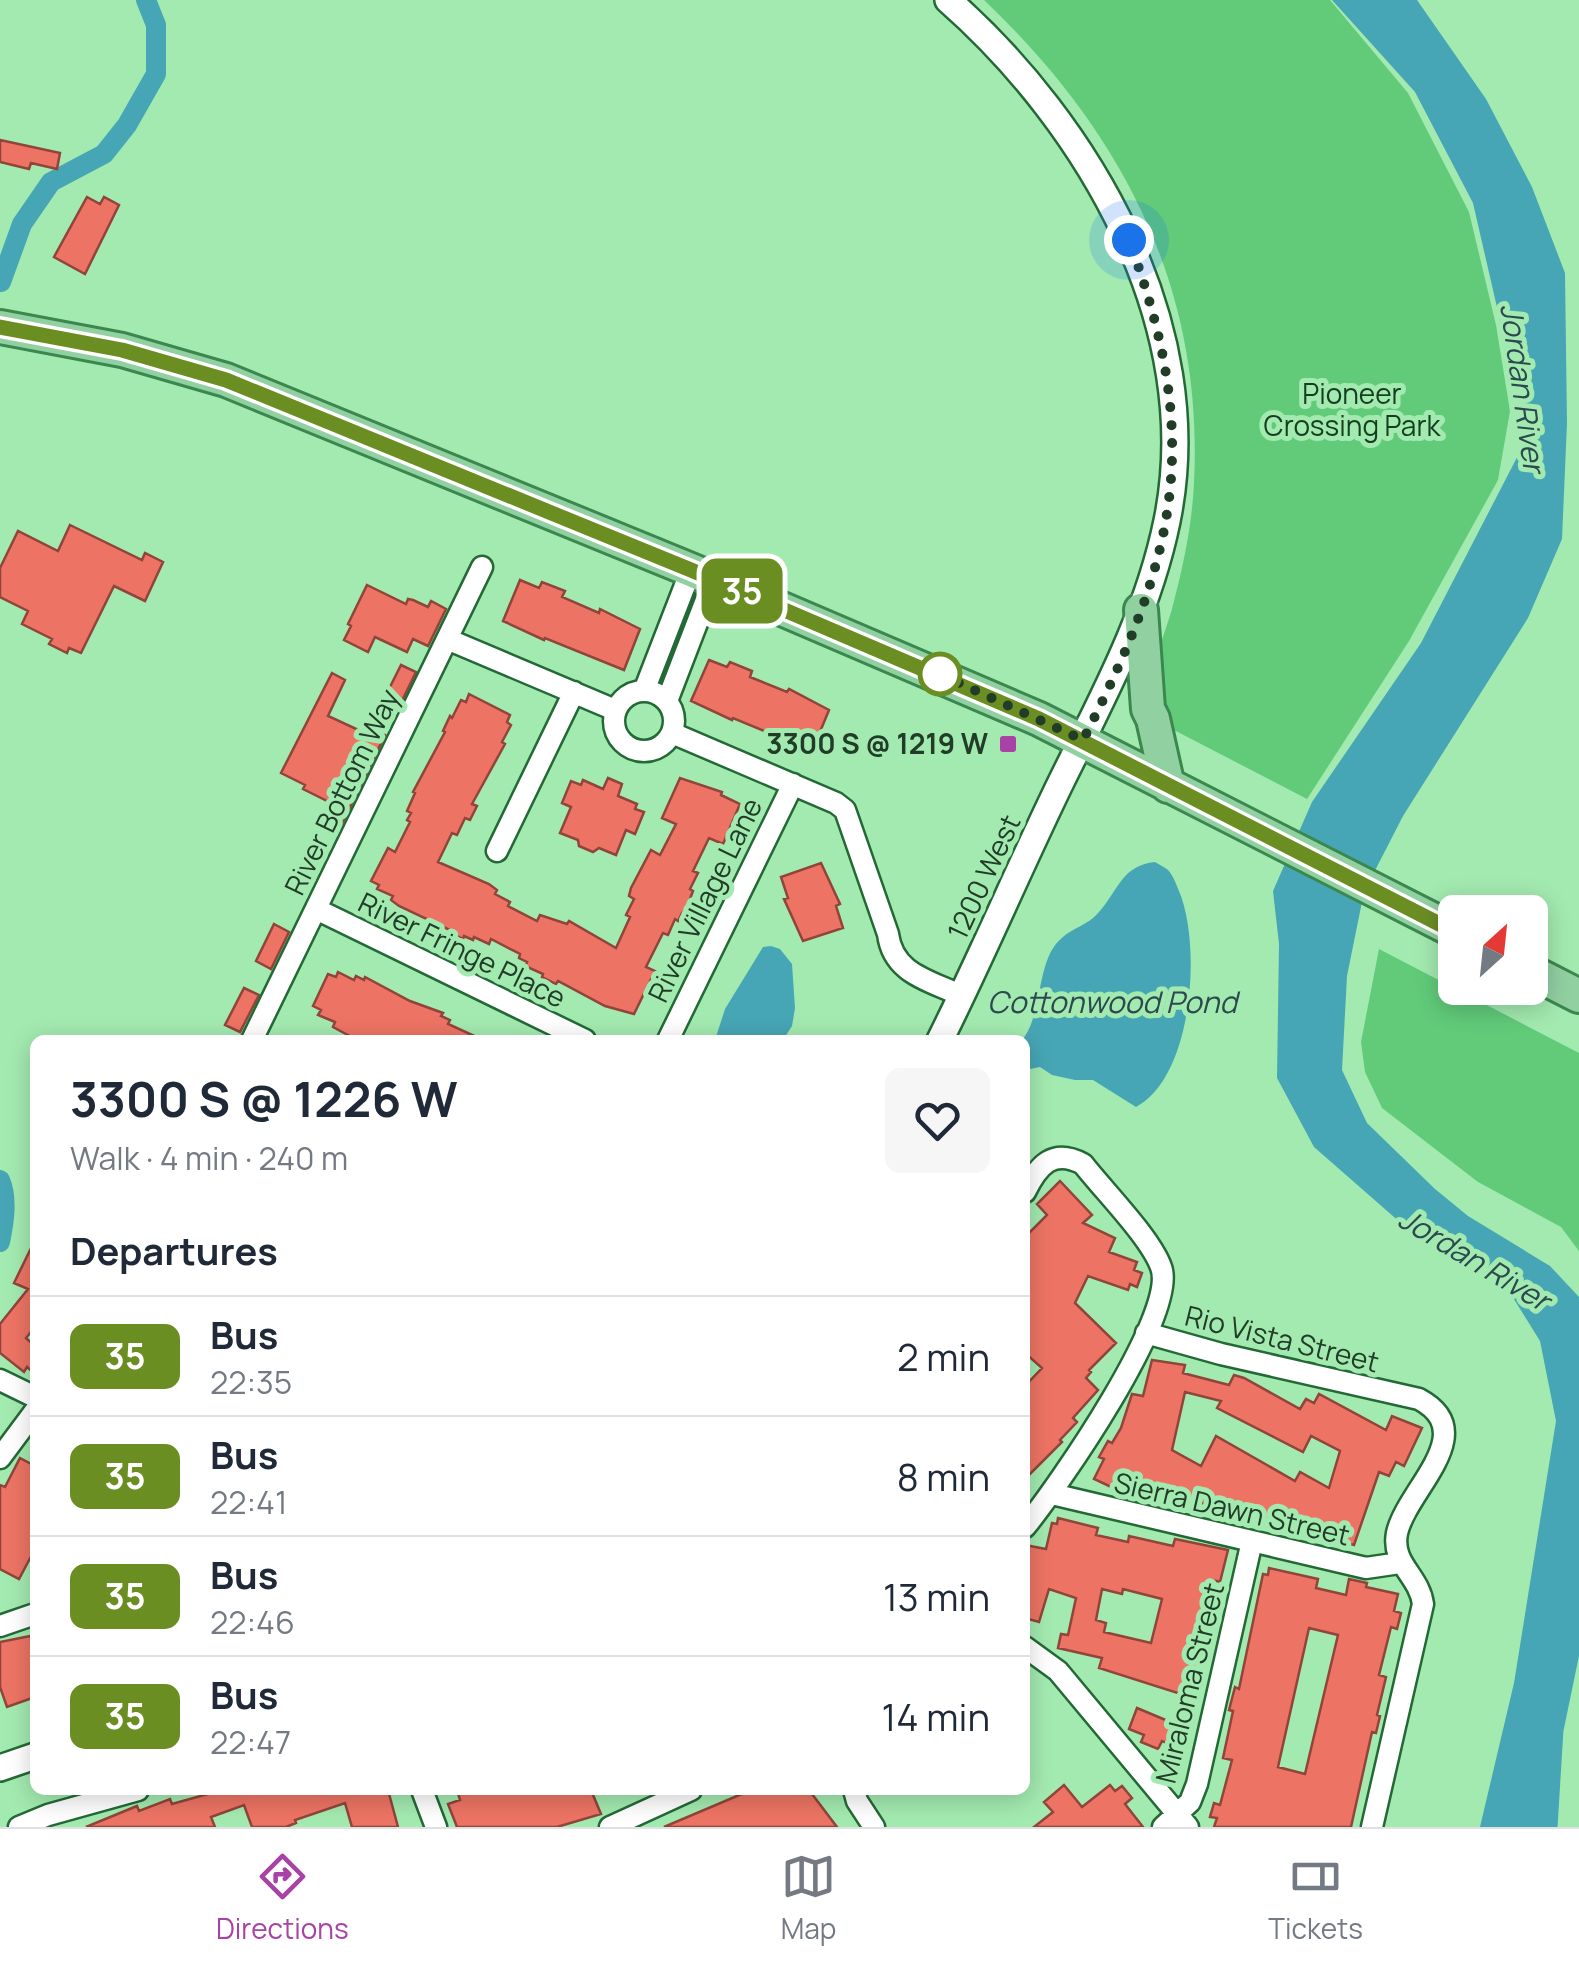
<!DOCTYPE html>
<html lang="en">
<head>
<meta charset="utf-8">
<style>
	body { margin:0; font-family:Manrope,sans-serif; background:#f6f6f7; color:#1f2937; height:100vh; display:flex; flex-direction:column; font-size:38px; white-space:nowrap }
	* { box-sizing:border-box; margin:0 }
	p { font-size:32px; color:#747a83 }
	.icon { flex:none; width:55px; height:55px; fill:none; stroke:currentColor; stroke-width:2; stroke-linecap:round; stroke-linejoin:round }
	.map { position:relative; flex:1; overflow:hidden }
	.side { position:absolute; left:30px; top:1035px; width:1000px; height:760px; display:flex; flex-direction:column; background:#fff; border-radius:15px; box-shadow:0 5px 25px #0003 }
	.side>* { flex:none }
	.badge { padding:0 20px; border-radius:15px; font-size:35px; line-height:65px }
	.needle { width:65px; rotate:27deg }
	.controls { position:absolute; left:1438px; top:895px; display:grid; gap:20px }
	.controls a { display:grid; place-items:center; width:110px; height:110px; border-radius:15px; background:#fff; box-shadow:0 5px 25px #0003; font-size:50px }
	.you { position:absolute; width:50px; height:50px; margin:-25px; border:8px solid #fff; border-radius:50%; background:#1a73e8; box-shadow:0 0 0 15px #1a73e833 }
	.map>.badge { position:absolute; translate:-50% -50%; box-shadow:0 0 0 5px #fff }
	h2 { padding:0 40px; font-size:38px; line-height:90px }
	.round { display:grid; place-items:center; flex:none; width:105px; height:105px; border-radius:15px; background:#f6f6f7 }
	.summary { display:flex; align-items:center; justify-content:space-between; height:170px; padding:0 40px }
	h1 { font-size:48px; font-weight:700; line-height:75px }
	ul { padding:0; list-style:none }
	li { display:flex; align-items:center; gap:30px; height:120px; padding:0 40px; border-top:2px solid #e0e1e3 }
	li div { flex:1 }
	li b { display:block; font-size:38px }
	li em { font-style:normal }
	li .badge { min-width:110px; font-weight:700; text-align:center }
	.menu { display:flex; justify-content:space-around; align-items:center; height:140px; border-top:2px solid #e0e1e3; background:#fff; font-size:28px; color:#747a83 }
	.menu a { display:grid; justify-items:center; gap:5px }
	.menu .on { color:#a942a5 }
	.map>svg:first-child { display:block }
</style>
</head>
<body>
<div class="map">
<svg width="1579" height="1827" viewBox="0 0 1579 1827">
	<rect width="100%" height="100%" fill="#a3eab0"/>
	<path fill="#61cb7a" d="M984 0H1330L1408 93 1469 212 1496 325 1510 411 1498 480 1409 641 1307 799 1172 729C1159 716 1151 695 1153 675 1156 653 1166 630 1172 609 1183 567 1192 526 1194 483 1204 289 1123 132 984 0Z
		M1379 949 1579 1053V1251L1561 1227 1478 1182 1382 1108 1365 1072 1361 1042Z"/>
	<path fill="#47a6b5" d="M1332 0H1417L1486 99 1532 187 1565 273 1567 423 1562 539 1528 618 1403 816 1364 892 1347 976 1342 1070 1367 1123 1435 1189 1468 1216 1550 1266 1579 1297V1578L1562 1635 1536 1827H1480L1514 1683 1556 1421 1540 1341 1499 1275 1402 1224 1314 1147 1277 1078 1279 944 1273 891 1312 802 1421 643 1527 438 1473 203 1415 92Z
		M1155 862C1159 865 1165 867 1168 870 1173 875 1176 884 1179 891 1202 945 1193 1077 1136 1107L1093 1080H1075L1052 1075 1040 1067 1025 1070V1040H1022C1038 1022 1038 982 1048 958 1061 927 1083 931 1099 912 1118 891 1122 865 1155 862Z
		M771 946 780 949 792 964 795 1008 792 1026 783 1040H715L725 1009 763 947Z"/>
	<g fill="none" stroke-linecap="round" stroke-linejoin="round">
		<path stroke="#47a6b5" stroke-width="20" d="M1 282 22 224 51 182 104 154 127 125 156 74V25L146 0
			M0 1180C8 1198 4 1223 0 1242"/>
		<path stroke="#47a6b5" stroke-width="35" d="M1540 1827 1546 1729 1579 1569"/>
	</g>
	<path fill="#ed7464" stroke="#91443a" stroke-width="2.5" fill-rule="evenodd" d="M0 140 60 153 57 169 31 163 29 169 0 162Z
		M87 197 100 204 104 197 119 205 85 274 54 257Z
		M70 525 142 560 145 553 163 562 145 601 114 586 81 653 69 648 67 653 49 644 52 639 22 624 28 611 0 597V568L18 531 58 551Z
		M520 580 539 588 542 582 565 591 562 597 599 613 600 609 640 629 624 670 545 638 544 640 503 621Z
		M367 585 406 604 408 599 413 600 428 607 431 601 446 609 428 646 413 639 407 652 375 637 368 652 344 640 351 626 348 624Z
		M709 660 727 667 730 662 752 671 750 677 787 692 789 689 829 710 812 751 733 718 732 720 691 701Z
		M401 665 416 672 398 709 383 701Z
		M332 673 345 680 328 716 367 734 370 728 385 735 340 828 325 820 333 804 303 789 305 785 281 773Z
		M469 694 510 715 507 722 511 725 502 742 505 744 472 804 477 806 470 820 465 818 457 835 452 833 438 862 489 884 497 890 495 894 510 902 508 906 537 921 540 915 567 924 569 921 616 948 630 917 626 915 634 899 629 896 631 888 651 850 660 855 676 824 662 818 680 778 722 792 721 795 740 804 723 844 709 838 693 871 698 873 690 889 693 891 690 899 692 900 685 915 682 913 678 921 675 919 668 935 663 933 646 967 655 971 634 1014 605 1006 558 981 556 984 542 977 543 974 525 966 527 962 519 958 520 954 491 939 489 944 474 937 473 940 464 936 463 939 449 932 450 930 399 906 391 900 393 896 377 889 379 885 371 881 388 848 395 852 410 822 407 820 411 813 407 811 415 793 413 792 445 732 443 731 450 716 452 718 461 700 466 702Z
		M608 778 622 784 618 796 637 804 635 809 644 812 635 834 626 830 616 855 599 848 593 852 579 846 578 840 560 833 571 807 562 803 571 781 581 785 583 780 603 789Z
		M821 863 840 904 836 906 843 928 803 941 784 899 788 898 781 877Z
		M274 924 289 932 271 969 256 961Z
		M338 972 354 980 356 976 364 980 365 977 410 1001 443 1013 441 1016 450 1020 448 1024 483 1040H357L333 1027 335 1022 318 1015 321 1010 313 1006 328 974 336 977Z
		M244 988 259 995 240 1032 225 1025Z
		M1060 1181 1092 1215 1083 1223 1115 1238 1109 1252 1137 1262 1134 1270 1142 1273 1137 1287 1130 1284 1128 1290 1088 1276 1075 1303 1116 1343 1089 1370 1091 1372 1086 1378 1098 1390 1073 1418 1077 1422 1060 1440 1062 1442 1025 1479V1386L1042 1368 1025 1353V1237L1047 1215 1037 1204Z
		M35 1240V1327L26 1338 35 1346V1374L27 1367 24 1372 0 1353V1324L28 1289 14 1283Z
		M1152 1360 1185 1365 1183 1373 1229 1385 1234 1375 1244 1378 1300 1409 1306 1399 1314 1403 1319 1394 1386 1430 1392 1416 1422 1428 1404 1466 1396 1462 1389 1476 1379 1472 1354 1545 1296 1529 1293 1534 1247 1510 1240 1524 1177 1489 1172 1498 1132 1477 1124 1493 1094 1479 1104 1459 1099 1457 1108 1441 1112 1443 1121 1428 1132 1394 1143 1396ZM1185 1392 1221 1401 1217 1408 1303 1452 1311 1436 1340 1451 1329 1488 1300 1472 1295 1481 1216 1436 1201 1466 1172 1450Z
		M20 1458 35 1466V1549L19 1579 0 1569V1485L5 1487Z
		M1058 1518 1098 1528 1096 1535 1128 1542 1129 1536 1173 1546 1175 1539 1228 1550 1220 1582 1213 1580 1203 1620 1211 1621 1210 1630 1194 1689 1190 1688 1187 1696 1099 1668 1102 1658 1058 1648 1061 1634 1068 1635 1076 1598 1049 1589 1039 1622 1025 1618V1545L1046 1549 1052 1523 1057 1524ZM1102 1589 1122 1594 1123 1589 1162 1599 1151 1643 1104 1632 1106 1623 1096 1620Z
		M1269 1568 1318 1579 1316 1588 1346 1595 1349 1579 1367 1583 1366 1587 1398 1594 1394 1611 1401 1613 1397 1629 1391 1627 1379 1675 1386 1677 1377 1715 1380 1716 1376 1733 1372 1732 1351 1827H1214L1217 1818 1210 1817 1214 1803 1220 1805 1232 1760 1223 1758 1233 1711 1229 1710 1235 1687 1239 1689 1263 1574 1268 1575ZM1309 1628 1338 1635 1305 1774 1278 1767Z
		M35 1635V1697L7 1707 0 1687V1642Z
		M1137 1708 1187 1729 1179 1748 1162 1741 1158 1749 1141 1742 1144 1735 1129 1729Z
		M1064 1785 1082 1807 1110 1785 1115 1791 1122 1786 1132 1798 1125 1804 1143 1827H1034L1053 1812 1044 1802Z
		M222 1790H388L398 1827H352L345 1803 295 1820 296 1823 286 1827H252L244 1805 211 1817 215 1827H86L137 1806 139 1811 170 1799 172 1804Z
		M457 1790H591L601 1814 557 1827H457L448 1804 460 1800Z
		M751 1790H809L837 1827H664Z"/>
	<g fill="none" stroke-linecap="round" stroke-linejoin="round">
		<defs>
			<path id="minor" d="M447 639 615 710
				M614 721a30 30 0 1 1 60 0a30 30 0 1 1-60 0Z
				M644 691 691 570
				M667 701 714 579
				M672 733 836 803 845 810 888 934C893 974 929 980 962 996
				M497 851 574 692
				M316 909 585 1040
				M252 1040 482 567
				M668 1040 793 784
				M1025 1192C1038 1165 1053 1148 1083 1164 1104 1191 1150 1237 1161 1267 1179 1313 1057 1488 1025 1527
				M1146 1333 1221 1354 1419 1399C1482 1433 1407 1489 1397 1533 1391 1564 1419 1575 1423 1604L1372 1827
				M0 1380 35 1397
				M0 1458 35 1411
				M1052 1494 1366 1568 1400 1563
				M0 1626 35 1614
				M1025 1647 1058 1671 1188 1827
				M422 1790 436 1827
				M854 1790 857 1801 874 1827
				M19 1827 48 1815 138 1790
				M610 1827 691 1790
				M1163 1827 1190 1802 1197 1784 1252 1541"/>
			<path id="tertiary" d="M940 1040C983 954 1020 866 1062 780 1104 695 1148 614 1167 521 1207 326 1089 124 948 0
				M0 1768 35 1756"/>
			<path id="primary" d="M0 327 122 350 226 380 691 570 1039 719 1455 931
				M1141 610 1148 709 1153 719 1168 786
				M1530 971 1579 996"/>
		</defs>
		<use href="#minor" stroke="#236936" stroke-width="25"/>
		<use href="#tertiary" stroke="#236936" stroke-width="30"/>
		<use href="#primary" stroke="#3a884e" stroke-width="38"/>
		<use href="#minor" stroke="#fff" stroke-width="20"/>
		<use href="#tertiary" stroke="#fff" stroke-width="25"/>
		<use href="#primary" stroke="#91d0a1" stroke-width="32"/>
	</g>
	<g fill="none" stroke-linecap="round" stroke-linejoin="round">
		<defs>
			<path id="line" d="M0 327 122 350 226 380 691 570 1039 719 1455 932"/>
		</defs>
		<use href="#line" stroke="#fff" stroke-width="22"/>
		<use href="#line" stroke="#6b8e23" stroke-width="15"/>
		<path stroke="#213d27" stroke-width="10" stroke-dasharray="0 18" d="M940 674 933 671 1083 740C1178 555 1203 440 1129 240"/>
	</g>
	<circle fill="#fff" stroke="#6b8e23" stroke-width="5" cx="940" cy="674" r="20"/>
	<rect fill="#a942a5" stroke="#a3eab0" stroke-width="4" x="998" y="734" width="20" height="20" rx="5"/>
	<g text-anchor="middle" stroke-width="10" stroke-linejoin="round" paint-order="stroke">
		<g font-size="28" fill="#143f1f" stroke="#a3eab0">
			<text x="1352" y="404">Pioneer<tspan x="1352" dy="32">Crossing Park</tspan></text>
		</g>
		<g font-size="28" font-weight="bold" fill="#213d27" stroke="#a3eab0" text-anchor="end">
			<text x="988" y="754">3300 S @ 1219 W</text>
		</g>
		<g font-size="28" fill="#213d27" stroke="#a3eab0">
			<text transform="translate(342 792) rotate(-64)" y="10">River Bottom Way</text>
			<text transform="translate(984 877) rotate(-65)" y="10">1200 West</text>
			<text transform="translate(705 900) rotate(-64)" y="10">River Village Lane</text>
			<text transform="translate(462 950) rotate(26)" y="10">River Fringe Place</text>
			<text transform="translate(1282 1339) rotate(14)" y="10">Rio Vista Street</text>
			<text transform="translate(1232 1509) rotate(13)" y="10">Sierra Dawn Street</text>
			<text transform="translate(1190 1683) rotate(-76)" y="10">Miraloma Street</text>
		</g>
		<g font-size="30" font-style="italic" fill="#2b494e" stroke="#a3eab0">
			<text transform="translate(1522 388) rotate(82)" y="10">Jordan River</text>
			<text x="1112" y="1013">Cottonwood Pond</text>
			<text transform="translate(1474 1260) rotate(31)" y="10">Jordan River</text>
		</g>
	</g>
</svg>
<div class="controls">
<a><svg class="needle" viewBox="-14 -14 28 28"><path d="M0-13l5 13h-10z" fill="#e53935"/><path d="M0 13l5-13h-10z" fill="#747a83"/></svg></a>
</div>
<div class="you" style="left:1129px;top:240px"></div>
<b class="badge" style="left:742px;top:591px;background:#6b8e23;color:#fff">35</b>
<section class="side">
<div class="summary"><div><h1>3300 S @ 1226 W</h1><p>Walk · 4 min · 240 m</p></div><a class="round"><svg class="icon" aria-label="heart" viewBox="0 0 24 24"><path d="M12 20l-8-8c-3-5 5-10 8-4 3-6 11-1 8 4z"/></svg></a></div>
<h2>Departures</h2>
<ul>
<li><span class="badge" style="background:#6b8e23;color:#fff">35</span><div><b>Bus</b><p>22:35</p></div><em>2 min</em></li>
<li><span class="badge" style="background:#6b8e23;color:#fff">35</span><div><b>Bus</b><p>22:41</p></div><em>8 min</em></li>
<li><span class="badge" style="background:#6b8e23;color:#fff">35</span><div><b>Bus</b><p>22:46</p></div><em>13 min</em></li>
<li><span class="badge" style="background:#6b8e23;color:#fff">35</span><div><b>Bus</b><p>22:47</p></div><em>14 min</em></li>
</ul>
</section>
</div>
<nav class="menu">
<a class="on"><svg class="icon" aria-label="directions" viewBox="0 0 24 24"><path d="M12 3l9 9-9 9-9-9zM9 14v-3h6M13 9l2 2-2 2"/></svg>Directions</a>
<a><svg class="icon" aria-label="map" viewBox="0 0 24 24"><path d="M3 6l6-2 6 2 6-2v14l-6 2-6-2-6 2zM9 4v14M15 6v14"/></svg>Map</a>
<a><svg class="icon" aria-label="tickets" viewBox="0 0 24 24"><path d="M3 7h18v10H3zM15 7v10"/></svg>Tickets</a>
</nav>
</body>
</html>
